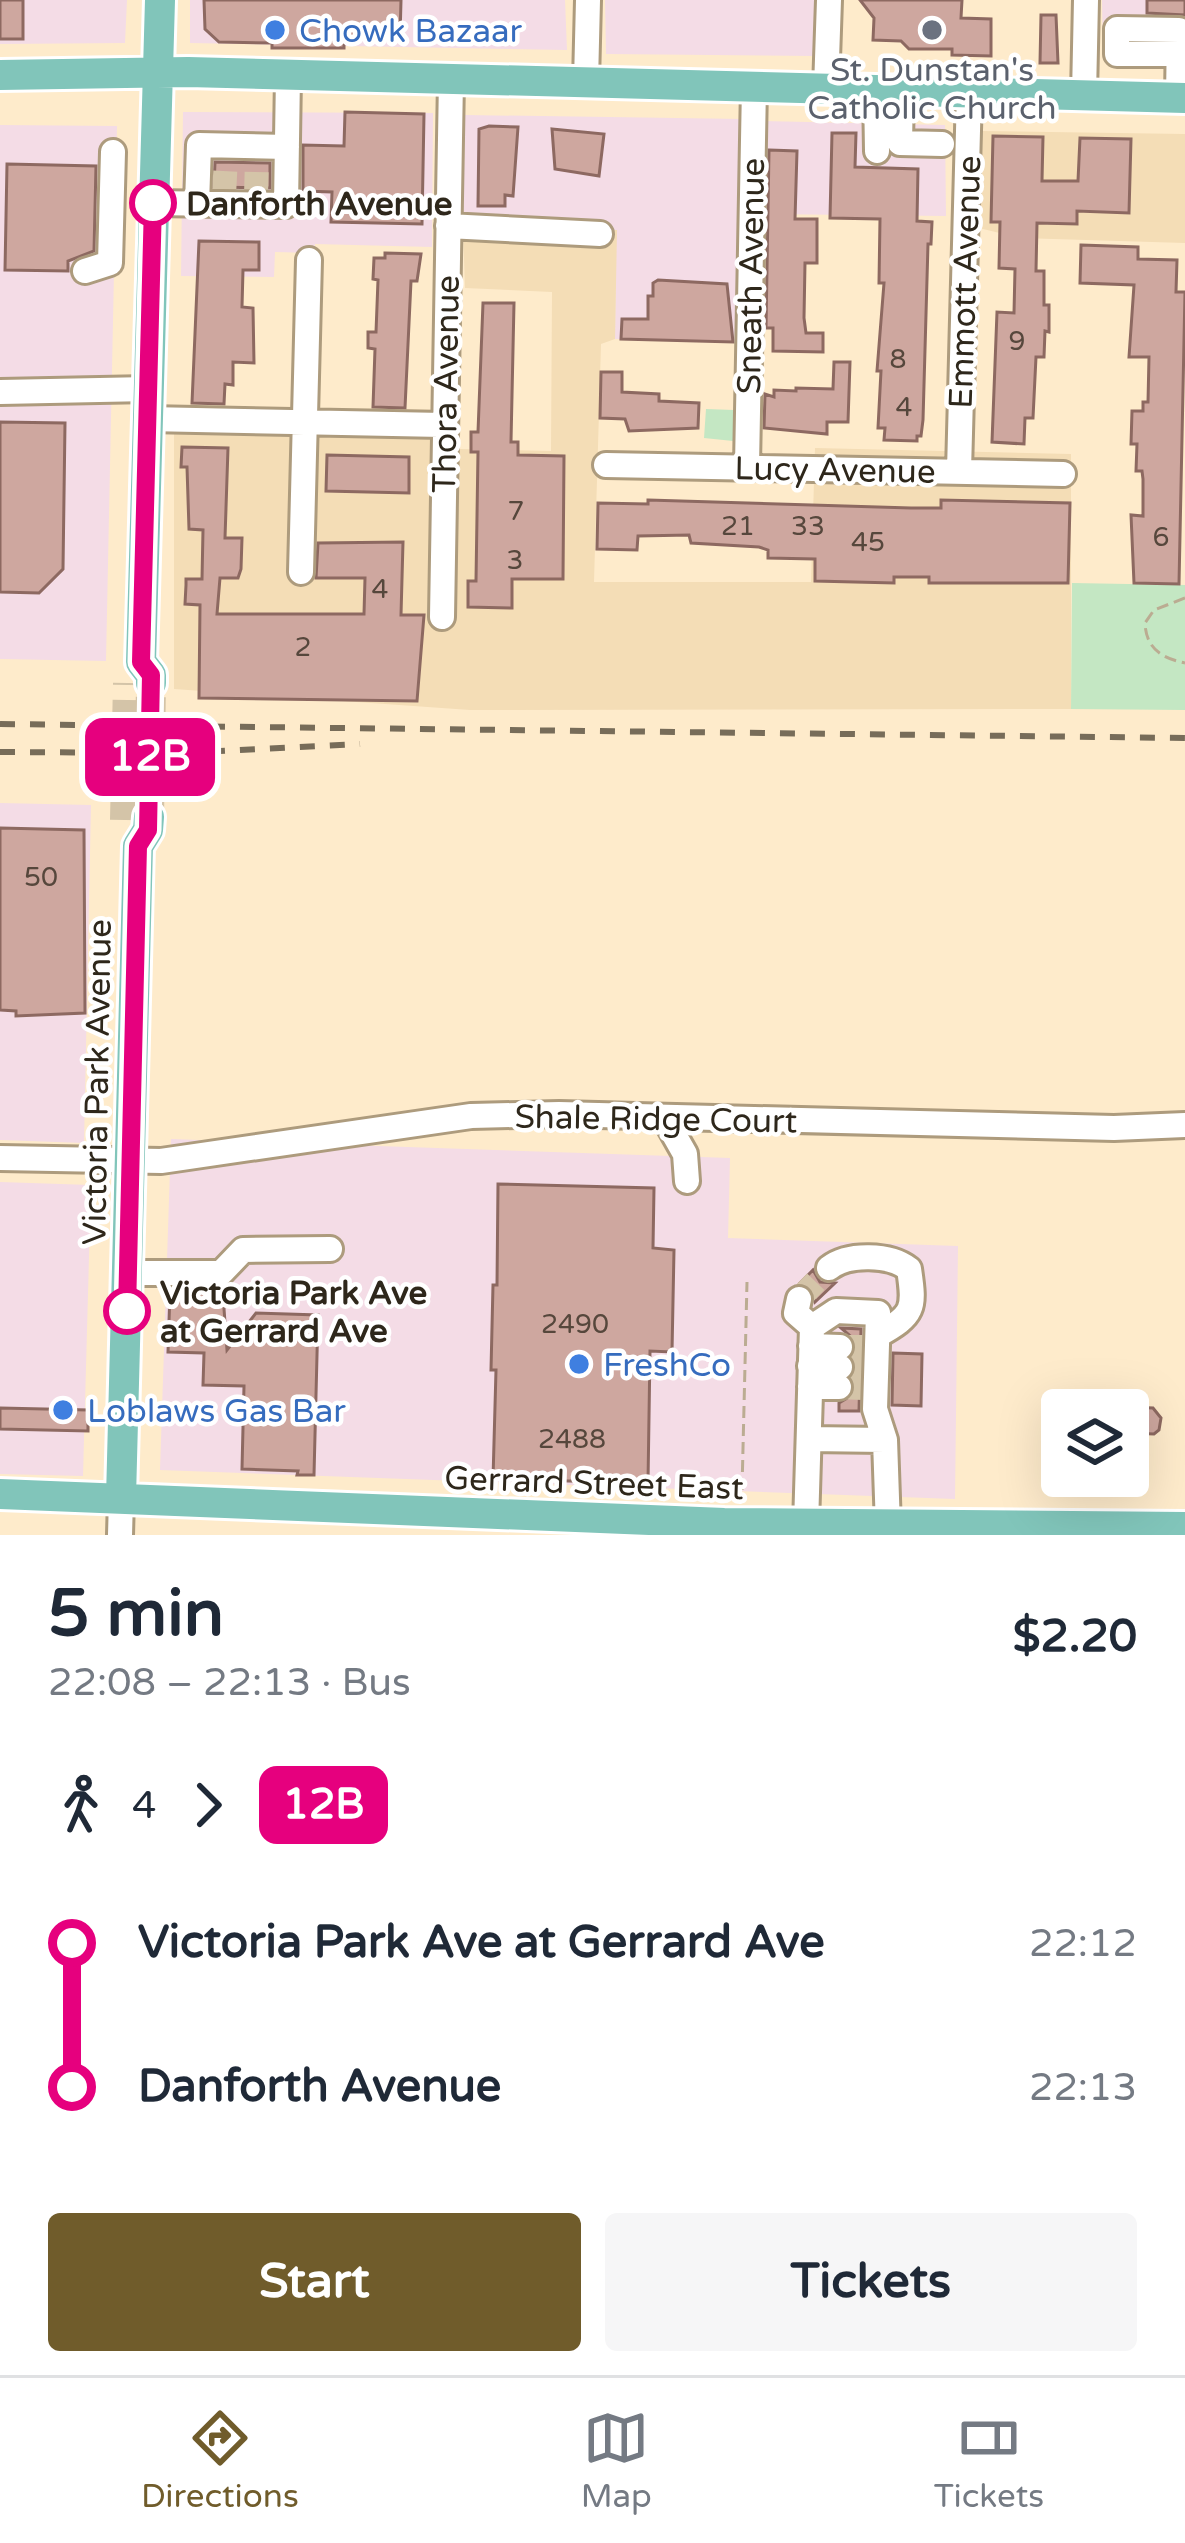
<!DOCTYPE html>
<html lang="en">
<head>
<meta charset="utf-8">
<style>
	body { margin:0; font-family:"Varela Round",sans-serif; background:#f6f6f7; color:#1f2937; height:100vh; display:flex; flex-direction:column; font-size:45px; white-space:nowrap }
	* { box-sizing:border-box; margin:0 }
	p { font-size:39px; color:#747a83 }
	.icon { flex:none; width:66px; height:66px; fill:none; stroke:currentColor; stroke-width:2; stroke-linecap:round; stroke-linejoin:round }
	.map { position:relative; height:1535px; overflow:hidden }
	.side { display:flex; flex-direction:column; background:#fff; flex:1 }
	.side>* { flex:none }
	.badge { padding:0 24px; border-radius:18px; font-size:42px; line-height:78px }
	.controls { position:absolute; left:1041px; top:1389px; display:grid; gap:24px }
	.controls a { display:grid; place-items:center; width:108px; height:108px; border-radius:12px; background:#fff; box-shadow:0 12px 48px #0002; font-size:60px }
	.map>.badge { position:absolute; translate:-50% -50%; box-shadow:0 0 0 6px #fff }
	.legs { display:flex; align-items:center; gap:18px; height:132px; padding:0 48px; font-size:39px }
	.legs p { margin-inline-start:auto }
	.head { display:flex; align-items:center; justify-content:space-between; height:204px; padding:0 48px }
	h1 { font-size:66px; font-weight:700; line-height:90px }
	.primary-button { display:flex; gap:24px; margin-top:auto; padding:24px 48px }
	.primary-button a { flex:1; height:138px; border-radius:12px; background:#705c2b; color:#fff; font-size:48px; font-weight:700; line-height:138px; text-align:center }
	.primary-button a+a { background:#f6f6f7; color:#1f2937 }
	ul { padding:0 48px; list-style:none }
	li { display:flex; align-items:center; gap:42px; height:144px; font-size:45px }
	li i { display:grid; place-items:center; width:18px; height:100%; margin:0 15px; background:currentColor }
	li i::after { content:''; width:30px; height:30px; margin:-15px; border:9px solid; border-radius:50%; background:#fff }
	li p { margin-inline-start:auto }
	li:first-child i { background:linear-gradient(#0000 50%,currentColor 0) }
	li:last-child i { background:linear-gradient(currentColor 50%,#0000 0) }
	.tab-bar { display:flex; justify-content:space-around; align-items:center; height:168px; border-top:3px solid #e0e1e3; background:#fff; font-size:33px; color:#747a83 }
	.tab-bar a { display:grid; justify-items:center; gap:6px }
	.tab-bar .current { color:#705c2b }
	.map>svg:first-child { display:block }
</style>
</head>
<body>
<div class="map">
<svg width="1185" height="1535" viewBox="0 0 1185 1535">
	<rect width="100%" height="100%" fill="#feebcb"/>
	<path fill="#f4dce6" d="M0 0H127L125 43 0 44Z
		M190 0H565L567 50 190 43Z
		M605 0H818L817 56 606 54Z
		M1102 0H1185V62L1103 60Z
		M183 112 433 113 432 247 315 244 314 253 275 252 274 277 181 276Z
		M465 115 743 119 739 342 615 339 616 230 463 228Z
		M761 121 945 125 946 216 757 214Z
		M0 125 117 126 106 661 0 659Z
		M0 803 91 805 84 1143 0 1140Z
		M171 1139 730 1158 728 1238 958 1246 955 1499 160 1470Z
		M0 1182 91 1185 83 1476 0 1474Z"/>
	<path fill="#f4ddb6" d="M982 131 1185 134V243L1020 238 979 228Z
		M463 228 617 230 615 339 601 344 594 582H811L815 448 1071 454V709L470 710 174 689V406L457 410 459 449 551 451 552 292 465 288Z"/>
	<path fill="#c4e7c3" d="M706 409 734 410 733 441 704 438Z
		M1072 583 1185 585V710L1071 709Z"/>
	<path fill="#cea79f" stroke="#8d6961" stroke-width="3" d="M0 0H23V39H0Z
		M204 0H401L400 38 344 37V48H272V43L219 42 205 29Z
		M860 0H962L961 18 991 19V56L952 55V49H909L901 41 873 40 874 18Z
		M1147 0H1185V15L1147 13Z
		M1041 15H1056L1058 63H1040Z
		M345 112 424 114 422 224 331 222 332 192 303 191V145L344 146Z
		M489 126 518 127 513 196 505 195V206H478L479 129Z
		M552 129 604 134 599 176 555 169Z
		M832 133H856L855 167 918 169 917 221 932 222 931 244H928L923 420 921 436H917V441L884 440 885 428H878L881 371H877L884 283H879L880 219 830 218Z
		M993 136 1043 137 1042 181H1078L1080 138 1131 139 1129 213 1077 211V224L1037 223 1036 271H1044V305H1049V332L1045 331 1044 357H1036L1033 418H1025L1024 444 992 442 997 312 1014 313 1015 269 999 268 1000 222H991Z
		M769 150 797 151 795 219H817V263H805L804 318 806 333H823V352L773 351V328H766Z
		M215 162 270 163V188L214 187Z
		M7 164 96 166 94 251 68 261V271L5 270Z
		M199 241 259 242V270H243L242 307 253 308 254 363 233 362V385L225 384 224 404 192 403Z
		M1081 245 1138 247V259L1177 260 1176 292H1185L1179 584 1134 583 1131 515 1143 516V479L1142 471H1136L1137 444H1131L1132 411H1143V402H1148L1149 357H1129L1134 285 1080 283Z
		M385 253 421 254 417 281H411L405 408 373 407 375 349 368 348V332H376L378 280 373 279 374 258H385Z
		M658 280 727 284 733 342 621 339 622 319H648V296H653V283Z
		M483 303H514L511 442H518V455L564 456 563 579H512V608L468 607V581H476L478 452H471V432H478Z
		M834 362H850L848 422H827V434L764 428 765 394 774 397V390L796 391V388L833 389Z
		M601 372H622V392L659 394V401L699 403 698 428 629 431 625 419 600 418Z
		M0 422 65 423 63 569 39 593 0 592Z
		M182 447 228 448 225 538H242L241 569 238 578H220L217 614H364L365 578H316L318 543 403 542 401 615H424L417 701 199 698 200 605 185 604 186 585V579H202L203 530 189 529 187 467H181Z
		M327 455 409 457V493L326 491Z
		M648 500 911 508H941V500L1070 503 1068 583H929V577H894V583L815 581V559L768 558V550L759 547 691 543 689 535 638 536 637 550 597 549 598 503 648 504Z
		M0 828 84 830 85 1013 16 1016V1011L0 1010Z
		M498 1184 654 1188 653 1248 674 1250 672 1352 650 1351 648 1483 493 1479 496 1370H491L493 1285H497Z
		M813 1270 820 1282 835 1283 815 1302 811 1288 800 1283Z
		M170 1291 223 1295 227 1350 256 1313 318 1315 314 1475H297L298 1471 242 1469 244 1386 203 1385 204 1353 168 1352Z
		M841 1328 861 1329 859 1411H839V1403L854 1394 852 1378 856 1366 853 1357 855 1340Z
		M893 1353 922 1354 921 1406 892 1405Z
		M1128 1407 1153 1408 1161 1418 1159 1430 1154 1434 1128 1433Z
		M0 1408 88 1410V1431L0 1429Z"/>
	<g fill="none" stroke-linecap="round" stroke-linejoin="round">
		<path stroke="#d4c4a8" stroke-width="24" stroke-dasharray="24 12" stroke-linecap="butt" d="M224 195 226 157
			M256 196 257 158
			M799 1299 829 1268
			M840 1347H865
			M840 1367H864
			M839 1387 864 1388"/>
		<path stroke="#d4c4a8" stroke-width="30" stroke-dasharray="30 15" stroke-linecap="butt" d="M149 817 151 683
			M125 820 128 683"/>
		<defs>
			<path id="minor" d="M586 82 588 0
				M826 89 829 0
				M876 90 877 151
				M901 91 900 143 942 144
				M1084 95 1086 0
				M1178 98 1179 30 1117 29V54H1179
				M153 203 286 205 288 75
				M197 204 199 145 287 147
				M448 226 600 234
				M85 271 110 263 113 152
				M0 392 149 389
				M148 419 443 425
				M606 465 1063 474
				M747 466 754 86
				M959 471 969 93
				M301 572 309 260
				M442 617 451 79
				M664 1117 685 1154 687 1181
				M0 1158 161 1161 471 1116 559 1114 1114 1128 1185 1125
				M829 1268C848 1253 890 1254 909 1269 915 1309 914 1315 878 1335
				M128 1273H221L243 1250 330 1249
				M799 1299 796 1313 812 1327
				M811 1346 840 1347
				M810 1366 840 1367
				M810 1387H839
				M809 1439 885 1440
				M806 1525 812 1327 836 1311 878 1313 875 1409 885 1440 888 1527
				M120 1535 121 1498"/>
			<path id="major" d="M0 75 188 72 1185 98
				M151 683V675L141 662 160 0
				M0 1494 724 1523 1185 1527
				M121 1498 138 846 148 830 149 817"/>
		</defs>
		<use href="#minor" stroke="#ad9b7d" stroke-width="30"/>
		<use href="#major" stroke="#fff" stroke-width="36"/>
		<path stroke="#bbac92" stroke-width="3" stroke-dasharray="12 6" stroke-linecap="butt" d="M1185 598 1154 610 1145 623C1146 648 1161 658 1185 663
			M742 1490 747 1282"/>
		<use href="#minor" stroke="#fff" stroke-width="24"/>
		<use href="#major" stroke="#81c5ba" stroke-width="30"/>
		<path stroke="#776c59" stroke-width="6" stroke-dasharray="15 15" stroke-linecap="butt" d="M0 724 1185 738
			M0 752 180 753 360 744"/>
	</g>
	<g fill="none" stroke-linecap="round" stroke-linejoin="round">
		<defs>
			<path id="line-1" d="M127 1311 138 846 148 830 151 675 141 662 153 203"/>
		</defs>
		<use href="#line-1" stroke="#fff" stroke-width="27"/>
		<use href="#line-1" stroke="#e6007e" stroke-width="18"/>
	</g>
	<g fill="#3f7fe0" stroke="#fff" stroke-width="4.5">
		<circle cx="275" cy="30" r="12"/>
		<circle cx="579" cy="1364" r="12"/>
		<circle cx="63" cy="1410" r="12"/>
	</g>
	<circle fill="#6b7280" stroke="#fff" stroke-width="4.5" cx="932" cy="30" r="12"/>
	<g fill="#fff" stroke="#e6007e" stroke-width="6">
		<circle cx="153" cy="203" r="21"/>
		<circle cx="127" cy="1311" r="21"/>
	</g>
	<g text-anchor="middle" stroke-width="9" stroke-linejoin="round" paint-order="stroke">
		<g font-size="27" fill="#56473c">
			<text x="1017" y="350">9</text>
			<text x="898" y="368">8</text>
			<text x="904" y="416">4</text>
			<text x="516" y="520">7</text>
			<text x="738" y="535">21</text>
			<text x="808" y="535">33</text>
			<text x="1161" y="546">6</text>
			<text x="868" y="551">45</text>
			<text x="515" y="569">3</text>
			<text x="380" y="598">4</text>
			<text x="303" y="656">2</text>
			<text x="41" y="886">50</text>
			<text x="575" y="1333">2490</text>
			<text x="572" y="1448">2488</text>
		</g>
		<g font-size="33" fill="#366cbe" stroke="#fff" text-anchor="start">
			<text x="299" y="42">Chowk Bazaar</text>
			<text x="603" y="1376">FreshCo</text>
			<text x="87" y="1422">Loblaws Gas Bar</text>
		</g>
		<g font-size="33" fill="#5b616d" stroke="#fff">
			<text x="932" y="81">St. Dunstan's<tspan x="932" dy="38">Catholic Church</tspan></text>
		</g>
		<g font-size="33" font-weight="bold" fill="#2e271b" stroke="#fff" text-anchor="start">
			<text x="186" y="215">Danforth Avenue</text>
			<text x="160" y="1304">Victoria Park Ave<tspan x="160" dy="38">at Gerrard Ave</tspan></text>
		</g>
		<g font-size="33" fill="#2e271b" stroke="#fff">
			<text transform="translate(750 276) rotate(-89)" y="12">Sneath Avenue</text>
			<text transform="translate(964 282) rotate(-88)" y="12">Emmott Avenue</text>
			<text transform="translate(445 384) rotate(-89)" y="12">Thora Avenue</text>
			<text transform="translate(835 469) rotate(1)" y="12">Lucy Avenue</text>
			<text transform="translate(96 1082) rotate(-89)" y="12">Victoria Park Avenue</text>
			<text transform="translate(656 1118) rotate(1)" y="12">Shale Ridge Court</text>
			<text transform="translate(594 1482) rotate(2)" y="12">Gerrard Street East</text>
		</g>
	</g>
</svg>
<div class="controls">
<a><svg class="icon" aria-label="layers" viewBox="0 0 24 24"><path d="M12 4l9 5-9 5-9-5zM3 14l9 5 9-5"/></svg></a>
</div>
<b class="badge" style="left:150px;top:757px;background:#e6007e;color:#fff">12B</b>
</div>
<section class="side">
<div class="head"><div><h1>5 min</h1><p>22:08 – 22:13 · Bus</p></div><b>$2.20</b></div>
<div class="legs"><svg class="icon" aria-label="walk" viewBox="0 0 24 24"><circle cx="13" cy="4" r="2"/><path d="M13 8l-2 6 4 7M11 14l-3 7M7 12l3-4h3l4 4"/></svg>4<svg class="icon" aria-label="forward" viewBox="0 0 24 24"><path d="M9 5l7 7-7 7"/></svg><b class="badge" style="background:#e6007e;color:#fff">12B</b></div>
<ul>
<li><i style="color:#e6007e"></i><b>Victoria Park Ave at Gerrard Ave</b><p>22:12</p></li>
<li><i style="color:#e6007e"></i><b>Danforth Avenue</b><p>22:13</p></li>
</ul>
<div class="primary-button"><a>Start</a><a>Tickets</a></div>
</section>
<nav class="tab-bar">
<a class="current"><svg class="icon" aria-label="directions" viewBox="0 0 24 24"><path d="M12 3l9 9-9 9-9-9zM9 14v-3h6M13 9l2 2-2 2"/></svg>Directions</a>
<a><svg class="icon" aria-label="map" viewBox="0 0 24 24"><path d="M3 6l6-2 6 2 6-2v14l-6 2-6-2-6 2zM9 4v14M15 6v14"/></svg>Map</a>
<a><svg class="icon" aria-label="tickets" viewBox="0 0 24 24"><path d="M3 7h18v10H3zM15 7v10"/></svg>Tickets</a>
</nav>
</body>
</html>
